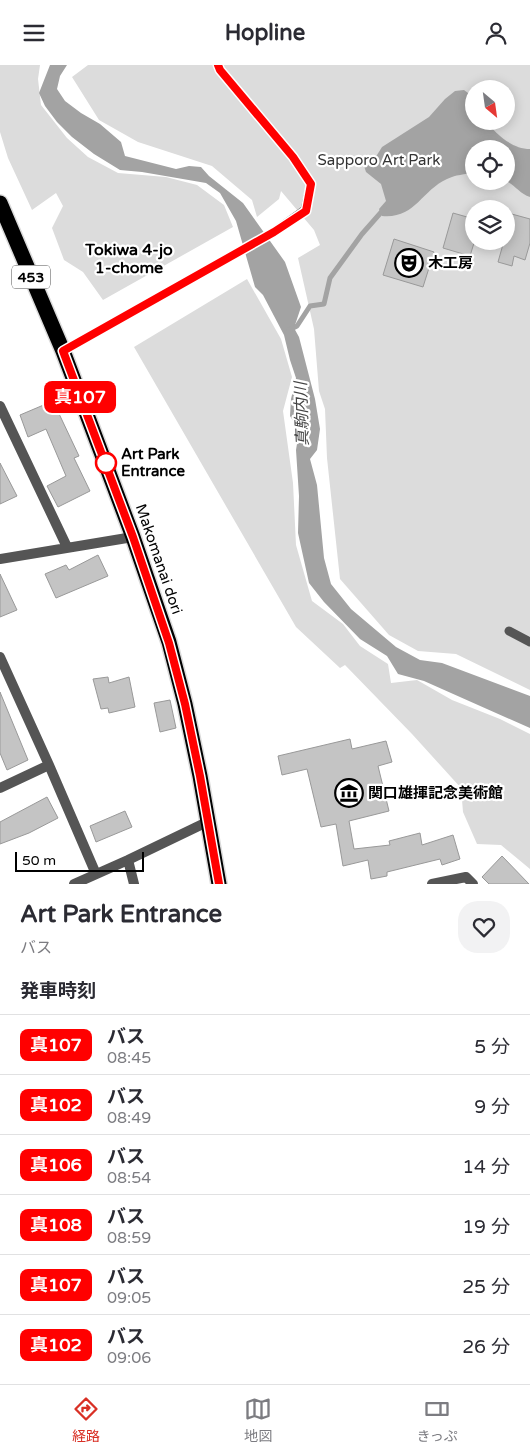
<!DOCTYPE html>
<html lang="ja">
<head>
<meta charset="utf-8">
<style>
	body { margin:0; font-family:"Varela Round","Noto Sans JP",sans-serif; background:#f2f2f3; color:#2b2b33; height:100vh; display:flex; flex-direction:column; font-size:19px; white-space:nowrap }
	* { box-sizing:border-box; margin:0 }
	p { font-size:16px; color:#7c7c81 }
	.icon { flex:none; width:28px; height:28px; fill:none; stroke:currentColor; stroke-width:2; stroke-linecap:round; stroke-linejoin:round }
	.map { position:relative; height:819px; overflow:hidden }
	.drawer { display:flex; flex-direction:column; background:#fff; flex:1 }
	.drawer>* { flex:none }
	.badge { padding:0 10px; border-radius:8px; font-size:18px; line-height:32px }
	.needle { width:32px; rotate:151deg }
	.fabs { position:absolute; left:465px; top:15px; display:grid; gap:10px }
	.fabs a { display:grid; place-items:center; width:50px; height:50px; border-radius:50%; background:#fff; box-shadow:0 2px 12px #0003; font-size:25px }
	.scale { position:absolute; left:15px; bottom:12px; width:129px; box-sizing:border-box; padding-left:5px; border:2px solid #000; border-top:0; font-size:14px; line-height:18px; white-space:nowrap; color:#000; -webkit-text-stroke:4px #fff; paint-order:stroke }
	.map>.badge { position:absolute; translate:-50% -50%; box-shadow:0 0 0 2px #fff }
	h2 { padding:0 20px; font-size:19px; line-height:45px }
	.round { display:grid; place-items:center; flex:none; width:52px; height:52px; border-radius:20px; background:#f2f2f3 }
	.head { display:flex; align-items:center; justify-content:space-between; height:85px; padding:0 20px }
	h1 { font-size:24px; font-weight:700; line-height:38px }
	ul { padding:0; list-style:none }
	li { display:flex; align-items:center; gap:15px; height:60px; padding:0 20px; border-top:1px solid #e1e1e2 }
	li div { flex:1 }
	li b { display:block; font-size:19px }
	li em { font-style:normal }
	li .badge { min-width:55px; font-weight:700; text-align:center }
	header { display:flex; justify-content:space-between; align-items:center; height:65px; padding:0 20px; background:#fff; font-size:22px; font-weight:700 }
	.menu { display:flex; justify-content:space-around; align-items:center; height:70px; border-top:1px solid #e1e1e2; background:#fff; font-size:14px; color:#7c7c81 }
	.menu a { display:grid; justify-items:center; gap:2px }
	.menu .selected { color:#d93025 }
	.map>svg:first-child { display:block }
</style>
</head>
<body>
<header><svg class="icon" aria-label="menu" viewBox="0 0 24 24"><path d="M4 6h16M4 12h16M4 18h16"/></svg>Hopline<svg class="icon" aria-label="person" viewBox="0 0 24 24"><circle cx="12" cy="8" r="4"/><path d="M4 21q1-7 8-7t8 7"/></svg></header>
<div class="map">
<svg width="530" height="819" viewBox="0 0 530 819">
	<rect width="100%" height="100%" fill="#fff"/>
	<path fill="#dcdcdc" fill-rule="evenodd" d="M0 0H40L38 14 41 40 67 73 88 92 118 108 166 112 197 120 224 140 233 162 103 235 83 207 64 195 52 163 63 141 56 128 32 145 8 93 0 67Z
		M88 0H530V625L456 589 418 586 389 570 340 514 327 393 325 344 319 326 314 264 298 193 320 180 314 165 281 126 279 134 257 152 252 135 212 101 138 77 99 55 72 12ZM474 24H506V56H474ZM474 84H506V116H474ZM474 144H506V176H474Z
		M247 214 281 274 292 312 283 346 293 418 296 480 312 536 343 559 360 581 388 599 391 618 417 615 452 635 500 654 530 669V804L501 780 477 779 463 747 461 723 412 669 345 600 340 603 296 562 134 282Z"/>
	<path fill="#a3a3a3" d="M50 0H67L60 11 57 24 65 36 81 48 100 59 121 77 125 91 176 104 189 101 201 102 209 111 243 138 285 197 301 242 294 263 299 272 315 334 320 364 317 385 310 394 317 420 324 493 331 519 351 544 396 582 420 595 442 598 530 631V663L424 616 398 609 387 591 360 574 324 537 309 518 298 468 299 431 296 385 299 366 290 351 291 334 296 313 290 295 284 270 263 230 255 222 236 156 220 128 206 118 142 107 120 105 94 89 72 72 57 57 45 41 39 28Z
		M464 25 472 31 474 34V56H486C496 69 512 84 530 84V132C520 129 515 120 506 116V84H474V108C465 109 455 110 447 114 421 126 415 154 382 151L379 144 386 136 381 119 366 107 362 95 377 90 382 82 429 52 445 34 455 26Z"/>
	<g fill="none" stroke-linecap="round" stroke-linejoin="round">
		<path stroke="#a3a3a3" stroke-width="5" d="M289 265 297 261 310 241 324 239 330 213 362 169 384 144"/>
	</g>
	<path fill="#c4c4c4" stroke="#999" d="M453 148 474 154V178L470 191 443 183Z
		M508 148 530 154V178L525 195 514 191 512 201 498 197 504 176H506V155Z
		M394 174 434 187 423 222 383 210Z
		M53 336 79 391 74 393 90 426 58 442 47 421 66 411 46 364 28 372 20 350Z
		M0 398 17 431 0 439Z
		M98 490 108 511 56 533 45 509 66 500 69 505Z
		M0 509 17 545 0 552Z
		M108 612 109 618 129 612 135 642 109 648 108 643 101 644 93 614Z
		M0 627 28 695 7 705 0 688Z
		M170 635 176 663 160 667 154 638Z
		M350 674 352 684 386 676 392 697 378 701 389 746 349 756 354 784 390 780 389 776 420 768 422 780 453 770 460 794 442 800 440 794 387 807V811L371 814 368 795 343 801 336 759 321 762 307 704 282 710 278 691Z
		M47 732 58 753 29 768 0 779V757Z
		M125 746 132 762 96 777 90 761Z
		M502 791 529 819H489L482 812Z"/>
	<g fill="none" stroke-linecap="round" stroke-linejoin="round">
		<defs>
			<path id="highway" d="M0 138 63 286 133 472 169 577 185 639 200 711 219 819"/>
		</defs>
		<use href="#highway" stroke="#dbdbdb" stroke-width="18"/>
		<path stroke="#555" stroke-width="9" d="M63 286 274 167 305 145 311 119 293 92 220 5 218 0
			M509 566 530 577"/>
		<path stroke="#555" stroke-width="10" d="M0 341 67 482
			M0 494 133 472
			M0 592 49 700 96 809
			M0 723 49 700
			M128 795 134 819
			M74 819 128 795 207 757
			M432 819 466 812 473 819"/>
		<use href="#highway" stroke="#000" stroke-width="15"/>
	</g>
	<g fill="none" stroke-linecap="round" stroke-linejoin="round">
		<defs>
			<path id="line" d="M218 0 220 5 293 92 311 119 306 146 274 167 63 286 133 472 169 578 185 639 200 711 219 819"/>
		</defs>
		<use href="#line" stroke="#fff" stroke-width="11"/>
		<use href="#line" stroke="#f00" stroke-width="8"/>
	</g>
	<defs>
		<symbol id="theatre-ring" viewBox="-11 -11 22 22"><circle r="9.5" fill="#fff" stroke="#000" stroke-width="1.5"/><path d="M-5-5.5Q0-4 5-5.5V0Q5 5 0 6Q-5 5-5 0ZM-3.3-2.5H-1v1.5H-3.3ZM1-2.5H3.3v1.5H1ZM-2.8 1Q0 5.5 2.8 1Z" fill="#000"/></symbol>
		<symbol id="museum-ring" viewBox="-11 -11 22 22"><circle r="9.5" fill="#fff" stroke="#000" stroke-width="1.5"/><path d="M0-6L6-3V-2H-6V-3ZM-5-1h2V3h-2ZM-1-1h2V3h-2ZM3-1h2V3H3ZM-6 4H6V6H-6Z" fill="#000"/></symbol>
	</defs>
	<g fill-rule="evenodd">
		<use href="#theatre-ring" x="393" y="182" width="32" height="32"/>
		<use href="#museum-ring" x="333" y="712" width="32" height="32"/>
	</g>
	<circle fill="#fff" stroke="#f00" stroke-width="2.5" cx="106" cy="398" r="10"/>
	<g text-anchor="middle" stroke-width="4.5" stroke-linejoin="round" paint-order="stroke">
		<rect fill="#fff" stroke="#4c4c4c" stroke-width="1" x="12" y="200.5" width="38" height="23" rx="4"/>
		<g font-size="14" font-weight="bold" fill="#000">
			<text x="31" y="217">453</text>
		</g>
		<g font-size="15" fill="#333" stroke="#fff">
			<text x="379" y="100">Sapporo Art Park</text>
		</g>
		<g font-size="15" font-weight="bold" fill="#000" stroke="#fff" text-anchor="start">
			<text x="428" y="203">木工房</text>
			<text x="368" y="733">関口雄揮記念美術館</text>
		</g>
		<g font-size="15" font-weight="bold" fill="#000" stroke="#fff" text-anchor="start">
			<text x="121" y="394">Art Park<tspan x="121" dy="17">Entrance</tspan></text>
		</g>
		<g font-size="15" fill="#000" stroke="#fff">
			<text transform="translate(159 494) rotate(71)" y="5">Makomanai dori</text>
		</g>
		<g font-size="16" font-weight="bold" fill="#000" stroke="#fff">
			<text x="129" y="190">Tokiwa 4-jo<tspan x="129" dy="18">1-chome</tspan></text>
		</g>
		<g font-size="16" font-style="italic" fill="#444" stroke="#fff">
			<text transform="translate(301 349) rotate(-92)" y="6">真駒内川</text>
		</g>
	</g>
</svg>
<div class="fabs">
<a><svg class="needle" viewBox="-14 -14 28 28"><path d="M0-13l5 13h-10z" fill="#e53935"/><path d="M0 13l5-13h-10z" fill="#7c7c81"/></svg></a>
<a><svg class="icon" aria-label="locate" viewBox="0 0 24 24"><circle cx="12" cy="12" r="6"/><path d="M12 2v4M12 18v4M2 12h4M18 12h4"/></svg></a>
<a><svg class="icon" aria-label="layers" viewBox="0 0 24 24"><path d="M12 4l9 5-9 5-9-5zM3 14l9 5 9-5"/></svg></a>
</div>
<div class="scale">50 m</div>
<b class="badge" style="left:80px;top:332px;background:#f00;color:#fff">真107</b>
</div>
<section class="drawer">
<div class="head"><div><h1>Art Park Entrance</h1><p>バス</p></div><a class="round"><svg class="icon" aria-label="heart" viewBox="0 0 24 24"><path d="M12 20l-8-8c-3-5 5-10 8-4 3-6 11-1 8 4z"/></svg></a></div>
<h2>発車時刻</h2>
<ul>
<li><span class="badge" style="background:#f00;color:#fff">真107</span><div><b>バス</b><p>08:45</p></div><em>5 分</em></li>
<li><span class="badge" style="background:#f00;color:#fff">真102</span><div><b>バス</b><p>08:49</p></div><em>9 分</em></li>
<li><span class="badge" style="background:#f00;color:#fff">真106</span><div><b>バス</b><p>08:54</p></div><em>14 分</em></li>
<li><span class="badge" style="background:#f00;color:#fff">真108</span><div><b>バス</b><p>08:59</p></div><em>19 分</em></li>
<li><span class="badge" style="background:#f00;color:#fff">真107</span><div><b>バス</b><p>09:05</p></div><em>25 分</em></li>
<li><span class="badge" style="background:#f00;color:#fff">真102</span><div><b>バス</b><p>09:06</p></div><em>26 分</em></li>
</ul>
</section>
<nav class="menu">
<a class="selected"><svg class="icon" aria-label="directions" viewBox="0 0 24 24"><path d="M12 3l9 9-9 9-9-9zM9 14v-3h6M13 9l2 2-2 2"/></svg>経路</a>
<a><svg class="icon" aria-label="map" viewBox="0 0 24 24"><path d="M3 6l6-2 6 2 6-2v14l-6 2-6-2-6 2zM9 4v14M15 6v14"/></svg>地図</a>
<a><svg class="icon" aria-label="tickets" viewBox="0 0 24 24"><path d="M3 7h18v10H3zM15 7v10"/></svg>きっぷ</a>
</nav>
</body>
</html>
